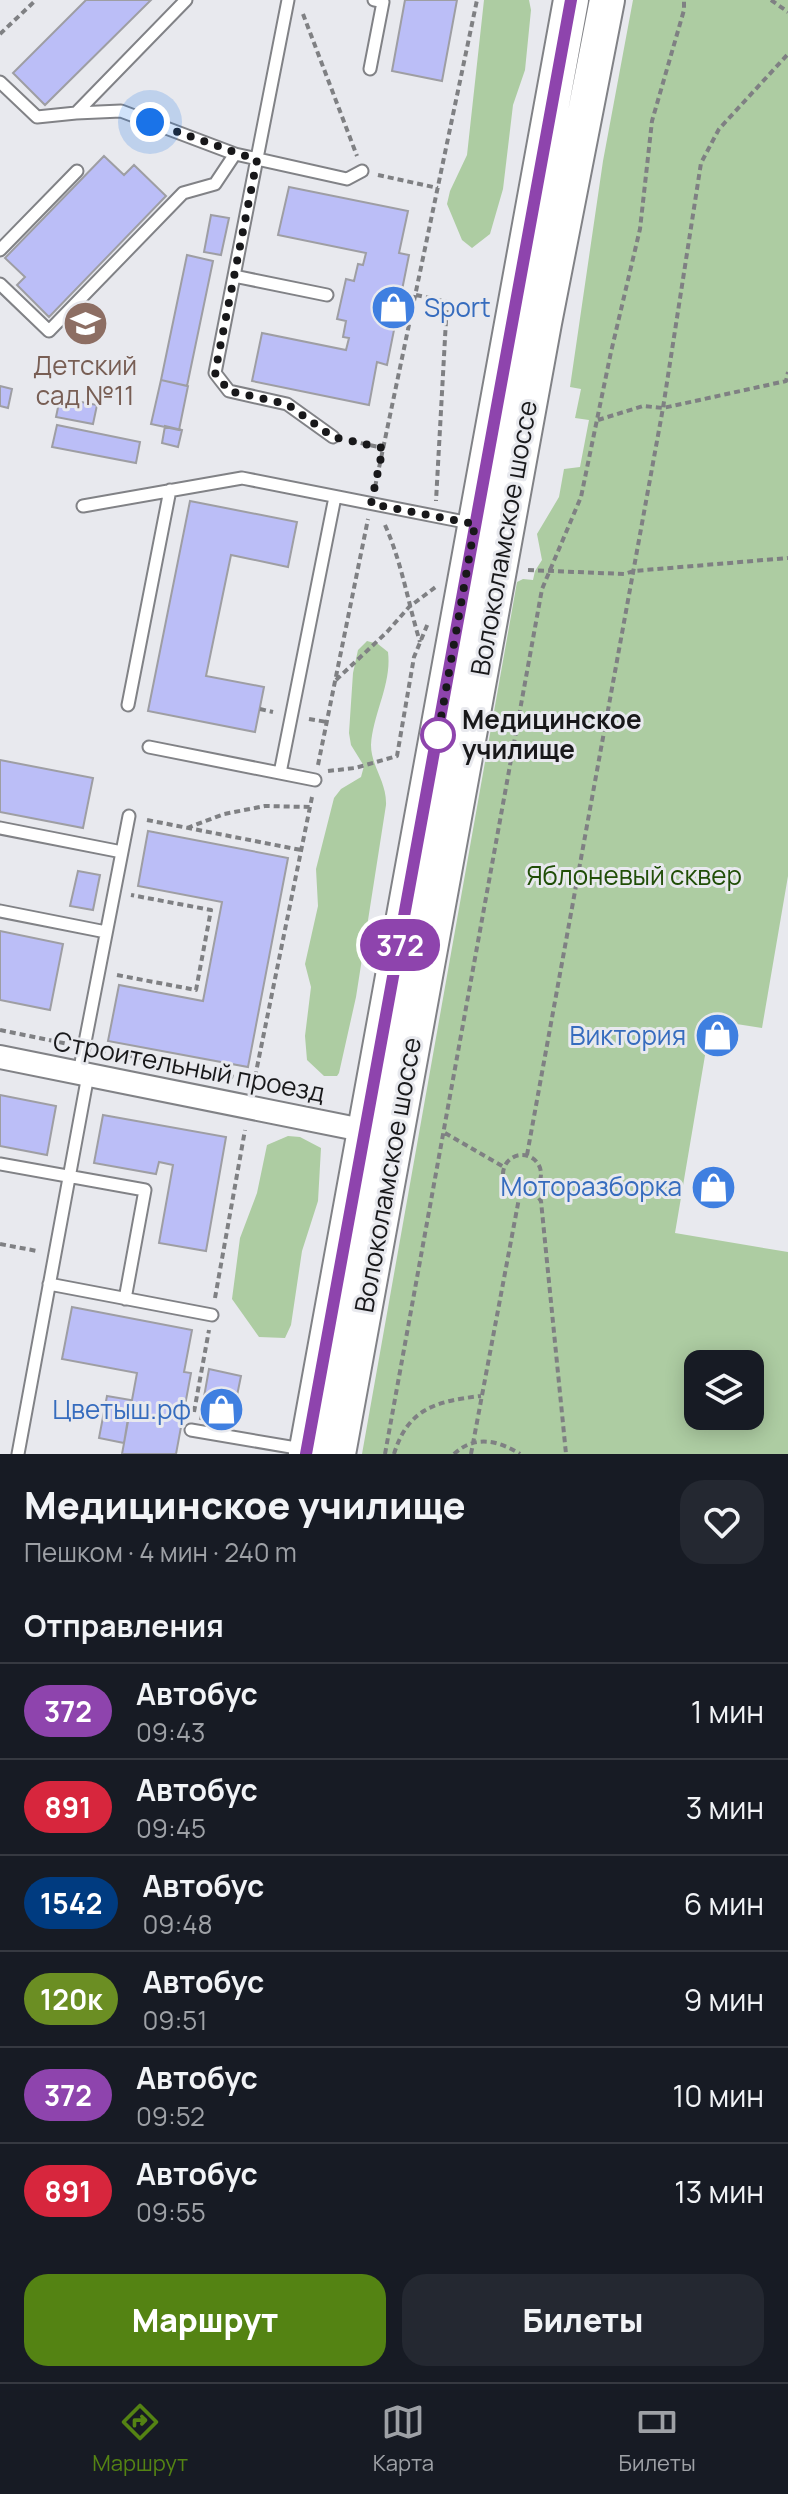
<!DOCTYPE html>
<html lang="ru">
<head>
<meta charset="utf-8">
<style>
	body { margin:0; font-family:Manrope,sans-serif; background:#242831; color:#f1f3f6; height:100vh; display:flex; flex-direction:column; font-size:30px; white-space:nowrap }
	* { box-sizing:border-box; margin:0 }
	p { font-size:26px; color:#9ea1a6 }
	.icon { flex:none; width:44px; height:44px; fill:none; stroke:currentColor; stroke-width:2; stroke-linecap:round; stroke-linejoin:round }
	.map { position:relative; height:1454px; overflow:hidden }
	.panel { display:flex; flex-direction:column; background:#171b24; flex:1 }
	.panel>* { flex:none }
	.badge { padding:0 16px; border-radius:26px; font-size:28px; line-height:52px }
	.fabs { position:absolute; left:684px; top:1350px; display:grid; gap:16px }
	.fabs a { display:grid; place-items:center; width:80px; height:80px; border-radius:16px; background:#171b24; box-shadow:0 4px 20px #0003; font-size:40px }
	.you { position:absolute; width:40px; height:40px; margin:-20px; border:6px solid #fff; border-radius:50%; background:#1a73e8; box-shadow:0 0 0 12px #1a73e833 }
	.map>.badge { position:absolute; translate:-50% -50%; box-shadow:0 0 0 4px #fff }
	h2 { padding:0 24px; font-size:30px; line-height:72px }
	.round { display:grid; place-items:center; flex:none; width:84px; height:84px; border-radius:24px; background:#242831 }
	.headline { display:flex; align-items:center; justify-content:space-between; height:136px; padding:0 24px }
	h1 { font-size:38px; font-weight:800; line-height:60px }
	.primary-button { display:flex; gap:16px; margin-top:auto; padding:16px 24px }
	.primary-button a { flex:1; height:92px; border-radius:24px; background:#548313; color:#fff; font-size:32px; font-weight:800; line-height:92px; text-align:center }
	.primary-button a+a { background:#242831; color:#f1f3f6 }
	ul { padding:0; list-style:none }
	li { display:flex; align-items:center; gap:24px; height:96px; padding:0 24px; border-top:2px solid #363941 }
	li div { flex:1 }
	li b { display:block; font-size:30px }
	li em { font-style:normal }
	li .badge { min-width:88px; font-weight:700; text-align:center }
	.tab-bar { display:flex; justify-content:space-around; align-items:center; height:112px; border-top:2px solid #363941; background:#171b24; font-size:22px; color:#9ea1a6 }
	.tab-bar a { display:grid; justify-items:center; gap:4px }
	.tab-bar .selected { color:#548313 }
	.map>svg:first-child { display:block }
</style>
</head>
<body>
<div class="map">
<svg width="788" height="1454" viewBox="0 0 788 1454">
	<rect width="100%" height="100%" fill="#e8e9ee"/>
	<path fill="#adcca2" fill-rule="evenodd" d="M484 0H529L531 10 525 70 513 105 503 189 490 234 472 248 462 240 447 204 450 191 467 155Z
		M633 0H788V876L762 1028 711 1020 675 1233 788 1252V1454H362L517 582 523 579 533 580 535 571 542 560 537 534 559 497 564 469 580 467 589 420 575 418 581 389 570 387 603 161ZM698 1364H750V1416H698Z
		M367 641 378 644 388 652C392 684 373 713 371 745 371 766 387 782 386 805L356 997 339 1073 337 1076H324L307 1060 305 1036 311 987 305 964 318 906 316 869 334 798 341 789 361 777 364 766 351 745 349 733 353 673 358 650Z
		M288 1136 300 1137 321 1148 318 1201 302 1251 291 1325 285 1338 259 1337 232 1299 240 1238 257 1193 267 1145Z"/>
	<path fill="#bbbef7" stroke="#9e9ea3" stroke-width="2" d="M86 0H151L45 105 13 73Z
		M405 0H457L442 81 392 71Z
		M104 156 124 175 134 165 166 196 49 317 17 285 25 277 5 258Z
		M289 187 408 211 399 253 409 255 387 365 377 362 369 405 252 381 262 333 346 350 349 338 343 337 346 321 337 319 346 279 354 281 358 264 363 265 366 253 278 235Z
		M211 215 229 218 221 255 204 252Z
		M187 255 213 261 187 386 161 380Z
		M161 380 188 386 179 430 151 424Z
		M0 386 12 389 8 408 0 406Z
		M60 398 97 405 93 424 56 417Z
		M57 425 140 442 136 463 52 447Z
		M165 426 182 430 178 447 162 443Z
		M190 501 297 522 288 567 231 555 206 676 264 687 255 732 148 711Z
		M0 760 93 778 83 828 0 812Z
		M148 831 288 858 248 1067 108 1041 119 985 203 1001 222 902 138 886Z
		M78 871 100 875 93 910 70 906Z
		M0 931 63 944 50 1010 0 1000Z
		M711 1019 727 1022 722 1052 706 1049Z
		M0 1095 56 1106 47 1155 0 1146Z
		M103 1115 226 1137 206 1251 159 1243 173 1165 159 1162 156 1174 94 1163Z
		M72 1307 192 1330 184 1372 191 1373 176 1454H122L137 1373 62 1359Z
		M209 1369 241 1376 231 1425 200 1419Z
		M107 1396 131 1400 124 1443 99 1438Z"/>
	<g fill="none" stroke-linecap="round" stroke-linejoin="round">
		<defs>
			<path id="lane" d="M288 0 215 373 229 391 287 404 333 437
				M370 69 383 2 374 0
				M0 82 37 117 76 113 186 0
				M76 113 121 111 235 154 347 179 362 171
				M0 250 77 171
				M234 276 327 295
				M0 284 49 331 183 193 215 184 235 154
				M83 506 242 478 475 524
				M128 705 170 490
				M149 747 315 780
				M280 773 335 497
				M0 828 122 852
				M0 911 106 932
				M79 1073 129 816
				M0 1164 145 1190 125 1299
				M49 1284 212 1315
				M191 1430 302 1449
				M18 1454 88 1075"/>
			<path id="street" d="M0 1057 367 1131"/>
			<path id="primary" d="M306 1454C397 970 484 485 571 0
				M338 1454 544 323 607 0"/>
		</defs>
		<use href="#lane" stroke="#818286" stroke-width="15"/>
		<use href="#street" stroke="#818286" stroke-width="26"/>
		<use href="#primary" stroke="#818286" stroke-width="38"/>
		<path stroke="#7f8083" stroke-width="4" stroke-dasharray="6 4" stroke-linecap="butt" d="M771 0 788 12
			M303 14 357 156
			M0 34 36 0
			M378 175 438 188
			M416 295 447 302 436 501
			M598 420 643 406 663 408 786 381 788 372
			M351 441 383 448
			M375 487 477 0
			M385 525C402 563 408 603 420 642
			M528 570 624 574 634 571 788 558
			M336 680 387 632 409 607 437 586
			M260 709 273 712
			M309 719 327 722
			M318 765 368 519
			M328 771 355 768 397 756 414 657 428 623
			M147 820 301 850
			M187 828 224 814 265 806 310 807
			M117 975 196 990 211 910 131 895
			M0 1030 68 1044
			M100 1050 255 1081
			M253 1087 312 797
			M445 1133 504 1167
			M503 1174a19 19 0 1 1 38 0a19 19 0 1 1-38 0Z
			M527 1155 663 408 701 163 719 129 788 54
			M533 1190 541 1201 566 1454
			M0 1244 37 1251
			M215 1298 245 1130
			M194 1412 209 1330
			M385 1454 542 589 581 497 611 352 640 229 652 121 684 10V0
			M394 1454C408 1408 437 1401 481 1396
			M454 1454C474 1435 498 1440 520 1454
			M471 1454 520 1193"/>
		<use href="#lane" stroke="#fff" stroke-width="11"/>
		<use href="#street" stroke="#fff" stroke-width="22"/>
		<use href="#primary" stroke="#fff" stroke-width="34"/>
	</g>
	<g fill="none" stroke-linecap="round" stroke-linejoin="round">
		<defs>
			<path id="line" d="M306 1454C397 970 483 485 571 0"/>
		</defs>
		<use href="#line" stroke="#fff" stroke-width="18"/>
		<use href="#line" stroke="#8e44ad" stroke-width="12"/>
		<path stroke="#18181a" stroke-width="8" stroke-dasharray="0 14.4" d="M150 122 257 160 215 373 229 391 287 404 333 437 383 448 371 504 475 524 438 735"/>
	</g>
	<defs>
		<symbol id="shop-disc" viewBox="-11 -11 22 22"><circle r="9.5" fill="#3f7fe0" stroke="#e8e9ee"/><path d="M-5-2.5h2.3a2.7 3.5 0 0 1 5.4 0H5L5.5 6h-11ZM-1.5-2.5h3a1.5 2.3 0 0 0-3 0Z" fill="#fff"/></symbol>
		<symbol id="school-disc" viewBox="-11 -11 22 22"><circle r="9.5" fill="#8d6e63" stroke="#e8e9ee"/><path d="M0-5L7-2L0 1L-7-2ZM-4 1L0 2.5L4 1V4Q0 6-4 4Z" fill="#fff"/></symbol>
	</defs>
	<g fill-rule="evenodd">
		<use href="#shop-disc" x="368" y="282" width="51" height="51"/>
		<use href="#school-disc" x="60" y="298" width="51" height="51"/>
		<use href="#shop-disc" x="692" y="1010" width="51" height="51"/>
		<use href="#shop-disc" x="688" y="1162" width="51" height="51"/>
		<use href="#shop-disc" x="196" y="1384" width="51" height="51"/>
	</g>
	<circle fill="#fff" stroke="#8e44ad" stroke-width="4" cx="438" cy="735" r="16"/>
	<g text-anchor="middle" stroke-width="6" stroke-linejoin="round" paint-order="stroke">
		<g font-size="26" fill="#366cbe" stroke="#e8e9ee" text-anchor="end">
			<text x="424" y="317" text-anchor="start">Sport</text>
			<text x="686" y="1045">Виктория</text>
			<text x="682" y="1196">Моторазборка</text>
			<text x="191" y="1419">Цветыш.рф</text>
		</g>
		<g font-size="26" fill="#785e54" stroke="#e8e9ee">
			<text x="85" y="375">Детский<tspan x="85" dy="30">сад №11</tspan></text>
		</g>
		<g font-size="26" fill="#18181a" stroke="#e8e9ee">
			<text transform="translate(504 538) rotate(-80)" y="9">Волоколамское шоссе</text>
			<text transform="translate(189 1067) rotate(11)" y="9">Строительный проезд</text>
			<text transform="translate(388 1175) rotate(-80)" y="9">Волоколамское шоссе</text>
		</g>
		<g font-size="26" font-weight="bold" fill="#18181a" stroke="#e8e9ee" text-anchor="start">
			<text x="462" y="729">Медицинское<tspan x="462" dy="30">училище</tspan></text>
		</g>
		<g font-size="26" fill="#204e07" stroke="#e8e9ee">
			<text x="634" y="885">Яблоневый сквер</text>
		</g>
	</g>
</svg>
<div class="fabs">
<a><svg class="icon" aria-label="layers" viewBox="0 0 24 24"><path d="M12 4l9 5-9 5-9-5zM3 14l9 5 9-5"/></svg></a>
</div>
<div class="you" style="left:150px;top:122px"></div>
<b class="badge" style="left:400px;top:945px;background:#8e44ad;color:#fff">372</b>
</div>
<section class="panel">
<div class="headline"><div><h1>Медицинское училище</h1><p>Пешком · 4 мин · 240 m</p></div><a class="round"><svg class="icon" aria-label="heart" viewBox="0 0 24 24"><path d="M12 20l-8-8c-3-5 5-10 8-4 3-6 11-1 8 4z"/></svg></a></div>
<h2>Отправления</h2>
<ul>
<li><span class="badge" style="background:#8e44ad;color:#fff">372</span><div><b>Автобус</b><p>09:43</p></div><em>1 мин</em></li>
<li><span class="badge" style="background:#d7263d;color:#fff">891</span><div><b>Автобус</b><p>09:45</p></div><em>3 мин</em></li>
<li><span class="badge" style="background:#003b80;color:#fff">1542</span><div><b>Автобус</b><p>09:48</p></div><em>6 мин</em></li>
<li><span class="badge" style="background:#6b8e23;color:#fff">120к</span><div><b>Автобус</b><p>09:51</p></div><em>9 мин</em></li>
<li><span class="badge" style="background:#8e44ad;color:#fff">372</span><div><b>Автобус</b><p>09:52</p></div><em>10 мин</em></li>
<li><span class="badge" style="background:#d7263d;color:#fff">891</span><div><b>Автобус</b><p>09:55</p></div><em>13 мин</em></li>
</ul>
<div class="primary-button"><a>Маршрут</a><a>Билеты</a></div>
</section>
<nav class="tab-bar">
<a class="selected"><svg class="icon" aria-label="directions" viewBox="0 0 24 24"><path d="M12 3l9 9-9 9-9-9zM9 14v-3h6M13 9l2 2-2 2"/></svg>Маршрут</a>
<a><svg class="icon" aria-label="map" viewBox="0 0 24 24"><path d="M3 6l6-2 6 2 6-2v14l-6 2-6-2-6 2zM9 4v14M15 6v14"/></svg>Карта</a>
<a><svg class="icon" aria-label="tickets" viewBox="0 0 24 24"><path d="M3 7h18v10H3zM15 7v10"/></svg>Билеты</a>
</nav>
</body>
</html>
